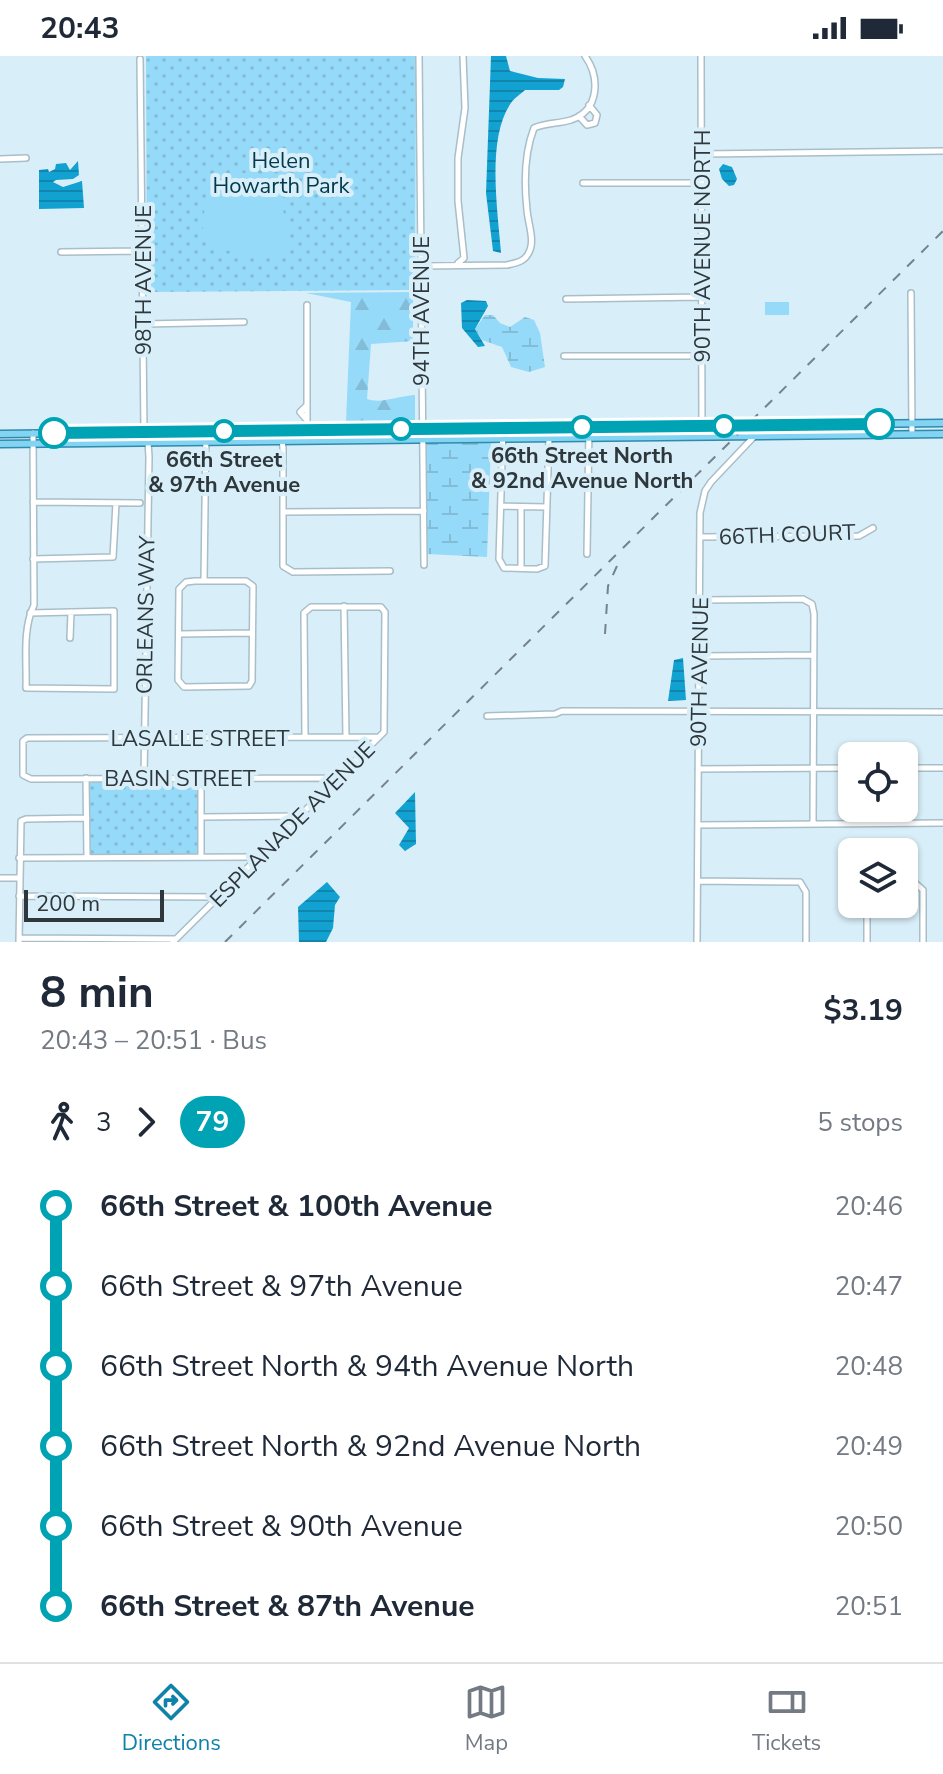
<!DOCTYPE html>
<html lang="en">
<head>
<meta charset="utf-8">
<style>
	body { margin:0; font-family:"Nunito Sans",sans-serif; background:#f6f6f7; color:#1f2937; height:100vh; display:flex; flex-direction:column; font-size:30px; white-space:nowrap }
	* { box-sizing:border-box; margin:0 }
	p { font-size:26px; color:#747a83 }
	.icon { flex:none; width:44px; height:44px; fill:none; stroke:currentColor; stroke-width:2; stroke-linecap:round; stroke-linejoin:round }
	.map { position:relative; height:886px; overflow:hidden }
	.panel { display:flex; flex-direction:column; background:#fff; flex:1 }
	.panel>* { flex:none }
	.badge { padding:0 16px; border-radius:26px; font-size:28px; line-height:52px }
	.buttons { position:absolute; left:838px; top:686px; display:grid; gap:16px }
	.buttons a { display:grid; place-items:center; width:80px; height:80px; border-radius:12px; background:#fff; box-shadow:0 2px 6px #0004; font-size:40px }
	.scale { position:absolute; left:24px; bottom:20px; width:140px; box-sizing:border-box; padding-left:8px; border:4px solid #2e373b; border-top:0; font-size:22px; line-height:28px; white-space:nowrap; color:#2e373b; -webkit-text-stroke:6px #d8eef8; paint-order:stroke }
	.map>.badge { position:absolute; translate:-50% -50%; box-shadow:0 0 0 4px #fff }
	.legs { display:flex; align-items:center; gap:12px; height:88px; padding:0 40px; font-size:26px }
	.legs p { margin-inline-start:auto }
	.summary { display:flex; align-items:center; justify-content:space-between; height:136px; padding:0 40px }
	h1 { font-size:44px; font-weight:700; line-height:60px }
	ul { padding:0 40px; list-style:none }
	li { display:flex; align-items:center; gap:28px; height:80px; font-size:30px }
	li i { display:grid; place-items:center; width:12px; height:100%; margin:0 10px; background:currentColor }
	li i::after { content:''; width:20px; height:20px; margin:-10px; border:6px solid; border-radius:50%; background:#fff }
	li p { margin-inline-start:auto }
	li:first-child i { background:linear-gradient(#0000 50%,currentColor 0) }
	li:last-child i { background:linear-gradient(currentColor 50%,#0000 0) }
	.status { display:flex; justify-content:space-between; align-items:center; height:56px; padding:0 40px; background:#fff; direction:ltr }
	.status svg { height:22px; fill:currentColor }
	.dock { display:flex; justify-content:space-around; align-items:center; height:112px; border-top:2px solid #e0e1e3; background:#fff; font-size:22px; color:#747a83 }
	.dock a { display:grid; justify-items:center; gap:4px }
	.dock .active { color:#0f82a9 }
	.map>svg:first-child { display:block }
</style>
</head>
<body>
<div class="status"><b>20:43</b><svg viewBox="0 0 49 12"><path d="M0 12V9h3v3zM5 12V6h3v6zM10 12V3h3v9zM15 12V0h3v12zM26 1h20v11H26zM47 4h2v5h-2z"/></svg></div>
<div class="map">
<svg width="943" height="886" viewBox="0 0 943 886">
	<defs>
		<pattern id="grass-dots" width="8" height="8" patternUnits="userSpaceOnUse" patternTransform="scale(2)"><rect width="8" height="8" fill="#96daf9"/><path d="M2 2h.1M6 6h.1" fill="none" stroke="#82bcd6" stroke-width="1.8" stroke-linecap="round"/></pattern>
		<pattern id="forest-firs" width="22" height="20" patternUnits="userSpaceOnUse" patternTransform="scale(2)"><rect width="22" height="20" fill="#96daf9"/><path d="M5 1l3.5 6h-7zM16 11l3.5 6h-7z" fill="#82bcd6"/></pattern>
		<pattern id="wetland-marsh" width="20" height="14" patternUnits="userSpaceOnUse" patternTransform="scale(2)"><rect width="20" height="14" fill="#96daf9"/><path d="M1 5h8M5 5V1M11 12h8M15 12V8" fill="none" stroke="#82bcd6"/></pattern>
		<pattern id="water-rules" width="6" height="5" patternUnits="userSpaceOnUse" patternTransform="scale(2)"><rect width="6" height="5" fill="#12a2d1"/><path d="M0 2.5h6" fill="none" stroke="#1185ab"/></pattern>
	</defs>
	<rect width="100%" height="100%" fill="#d8eef8"/>
	<path fill="url(#grass-dots)" d="M146 0H416L415 234 147 236Z
		M203 720V803H85V722Z"/>
	<path fill="url(#forest-firs)" d="M413 236V285L371 288 367 343C381 348 399 340 415 339V366H346L351 246 306 237Z"/>
	<path fill="url(#wetland-marsh)" d="M485 259H493L500 267 510 271 525 261 534 264 540 277 545 311 529 316 511 311 502 291 482 284 475 273Z
		M425 387H491L487 501 427 498Z"/>
	<path fill="#96daf9" d="M250 116 272 121 286 164V192L277 200 250 201 206 188C195 153 214 121 250 116Z
		M765 246H789V259H765Z"/>
	<path fill="url(#water-rules)" d="M491 0H506L510 15 538 22 565 23 563 31 559 34H525C521 38 514 42 511 47 486 82 498 157 501 197L493 195 486 137Z
		M78 105 79 119 73 123 56 124 53 126 63 131 82 125 84 152 39 153V114L48 113 49 116 55 113 56 108 66 107 70 114Z
		M723 108 732 111 737 123 734 129 729 130 722 123 719 113Z
		M467 244 486 245 488 250 475 273 485 290 478 291 462 272 461 247Z
		M683 602 686 644 668 645 674 604Z
		M415 736 416 788 405 795 399 789 409 772 395 757Z
		M327 826 340 841 335 849 333 872 326 886H299L298 851Z"/>
	<g fill="none" stroke-linecap="round" stroke-linejoin="round">
		<defs>
			<path id="minor" d="M419 0 424 509
				M701 0 702 380
				M140 3 144 376 148 386 149 401 144 722
				M579 60 587 69 595 67 597 59 589 49
				M701 98 943 95
				M0 103 26 102
				M583 127H702
				M61 196 142 195
				M458 207 464 202 458 145V102L465 52 463 0
				M421 210 507 209C515 207 524 206 528 198 536 186 528 168 527 154 524 127 524 98 534 72 547 66 558 68 571 64 600 54 600 21 585 0
				M911 237 912 378
				M566 243 702 241
				M307 249V375
				M143 268 244 266
				M564 300H702
				M306 350 300 356 306 363
				M503 372 499 503 504 512 537 513 545 510 549 382
				M281 375 283 392V510L293 516 390 515
				M33 446 140 447
				M501 450 547 451
				M283 456 424 455
				M701 481 859 480 873 472
				M587 498 589 371
				M33 503 113 501 116 447
				M521 512V451
				M204 524 206 375
				M195 525H246L253 530 252 625 249 630 184 631 178 624 179 533 186 526Z
				M700 544 803 543 812 548 814 558 813 768
				M344 550 346 681
				M30 557 114 555V633L26 632C27 605 22 574 34 549L33 377
				M179 578 252 577
				M70 582 71 556
				M699 600 813 599
				M487 660 555 658 562 655 943 656
				M904 712H943
				M698 713 852 712
				M201 721V800
				M86 722 87 801
				M339 722 31 723 23 719V685L27 682 379 681
				M201 761 298 760
				M698 769 943 767
				M19 802 258 801
				M0 822H18
				M698 825 800 826 806 836V886
				M904 826H914L923 834V886
				M19 840 218 841
				M19 882 176 883
				M19 886 21 765 26 763 87 762
				M173 886 384 676 385 556 381 551H311L304 557 305 681
				M697 886 700 457 705 435 711 426 764 370
				M867 886V848"/>
			<path id="major" d="M0 378 943 367
				M0 388 943 378"/>
		</defs>
		<use href="#minor" stroke="#a9bec8" stroke-width="8"/>
		<use href="#major" stroke="#2f8aac" stroke-width="9"/>
		<use href="#minor" stroke="#fff" stroke-width="5"/>
		<use href="#major" stroke="#82d4f2" stroke-width="6"/>
		<path stroke="#75838a" stroke-width="2" stroke-dasharray="10 10" stroke-linecap="butt" d="M605 578 608 530 621 501
			M225 886 943 175"/>
	</g>
	<g fill="none" stroke-linecap="round" stroke-linejoin="round">
		<defs>
			<path id="line-1" d="M54 377 879 368"/>
		</defs>
		<use href="#line-1" stroke="#fff" stroke-width="18"/>
		<use href="#line-1" stroke="#00a3b4" stroke-width="12"/>
	</g>
	<g fill="#fff" stroke="#00a3b4" stroke-width="4">
		<circle cx="879" cy="368" r="14"/>
		<circle cx="724" cy="370" r="10"/>
		<circle cx="582" cy="371" r="10"/>
		<circle cx="401" cy="373" r="10"/>
		<circle cx="224" cy="375" r="10"/>
		<circle cx="54" cy="377" r="14"/>
	</g>
	<g text-anchor="middle" stroke-width="8" stroke-linejoin="round" paint-order="stroke">
		<g font-size="22" fill="#013a4d" stroke="#d8eef8">
			<text x="281" y="112">Helen<tspan x="281" dy="25">Howarth Park</tspan></text>
		</g>
		<g font-size="22" fill="#2e373b" stroke="#d8eef8">
			<text transform="translate(702 190) rotate(-90)" y="8">90TH AVENUE NORTH</text>
			<text transform="translate(143 224) rotate(-90)" y="8">98TH AVENUE</text>
			<text transform="translate(421 255) rotate(-90)" y="8">94TH AVENUE</text>
			<text transform="translate(787 478) rotate(-2)" y="8">66TH COURT</text>
			<text transform="translate(145 559) rotate(-89)" y="8">ORLEANS WAY</text>
			<text transform="translate(699 616) rotate(-89)" y="8">90TH AVENUE</text>
			<text x="200" y="690">LASALLE STREET</text>
			<text x="180" y="730">BASIN STREET</text>
			<text transform="translate(292 768) rotate(-45)" y="8">ESPLANADE AVENUE</text>
		</g>
		<g font-size="22" font-weight="bold" fill="#2e373b" stroke="#d8eef8">
			<text x="582" y="407">66th Street North<tspan x="582" dy="25">&amp; 92nd Avenue North</tspan></text>
			<text x="224" y="411">66th Street<tspan x="224" dy="25">&amp; 97th Avenue</tspan></text>
		</g>
	</g>
</svg>
<div class="buttons">
<a><svg class="icon" aria-label="locate" viewBox="0 0 24 24"><circle cx="12" cy="12" r="6"/><path d="M12 2v4M12 18v4M2 12h4M18 12h4"/></svg></a>
<a><svg class="icon" aria-label="layers" viewBox="0 0 24 24"><path d="M12 4l9 5-9 5-9-5zM3 14l9 5 9-5"/></svg></a>
</div>
<div class="scale">200 m</div>
</div>
<section class="panel">
<div class="summary"><div><h1>8 min</h1><p>20:43 – 20:51 · Bus</p></div><b>$3.19</b></div>
<div class="legs"><svg class="icon" aria-label="walk" viewBox="0 0 24 24"><circle cx="13" cy="4" r="2"/><path d="M13 8l-2 6 4 7M11 14l-3 7M7 12l3-4h3l4 4"/></svg>3<svg class="icon" aria-label="forward" viewBox="0 0 24 24"><path d="M9 5l7 7-7 7"/></svg><b class="badge" style="background:#00a3b4;color:#fff">79</b><p>5 stops</p></div>
<ul>
<li><i style="color:#00a3b4"></i><b>66th Street &amp; 100th Avenue</b><p>20:46</p></li>
<li><i style="color:#00a3b4"></i><span>66th Street &amp; 97th Avenue</span><p>20:47</p></li>
<li><i style="color:#00a3b4"></i><span>66th Street North &amp; 94th Avenue North</span><p>20:48</p></li>
<li><i style="color:#00a3b4"></i><span>66th Street North &amp; 92nd Avenue North</span><p>20:49</p></li>
<li><i style="color:#00a3b4"></i><span>66th Street &amp; 90th Avenue</span><p>20:50</p></li>
<li><i style="color:#00a3b4"></i><b>66th Street &amp; 87th Avenue</b><p>20:51</p></li>
</ul>
</section>
<nav class="dock">
<a class="active"><svg class="icon" aria-label="directions" viewBox="0 0 24 24"><path d="M12 3l9 9-9 9-9-9zM9 14v-3h6M13 9l2 2-2 2"/></svg>Directions</a>
<a><svg class="icon" aria-label="map" viewBox="0 0 24 24"><path d="M3 6l6-2 6 2 6-2v14l-6 2-6-2-6 2zM9 4v14M15 6v14"/></svg>Map</a>
<a><svg class="icon" aria-label="tickets" viewBox="0 0 24 24"><path d="M3 7h18v10H3zM15 7v10"/></svg>Tickets</a>
</nav>
</body>
</html>
